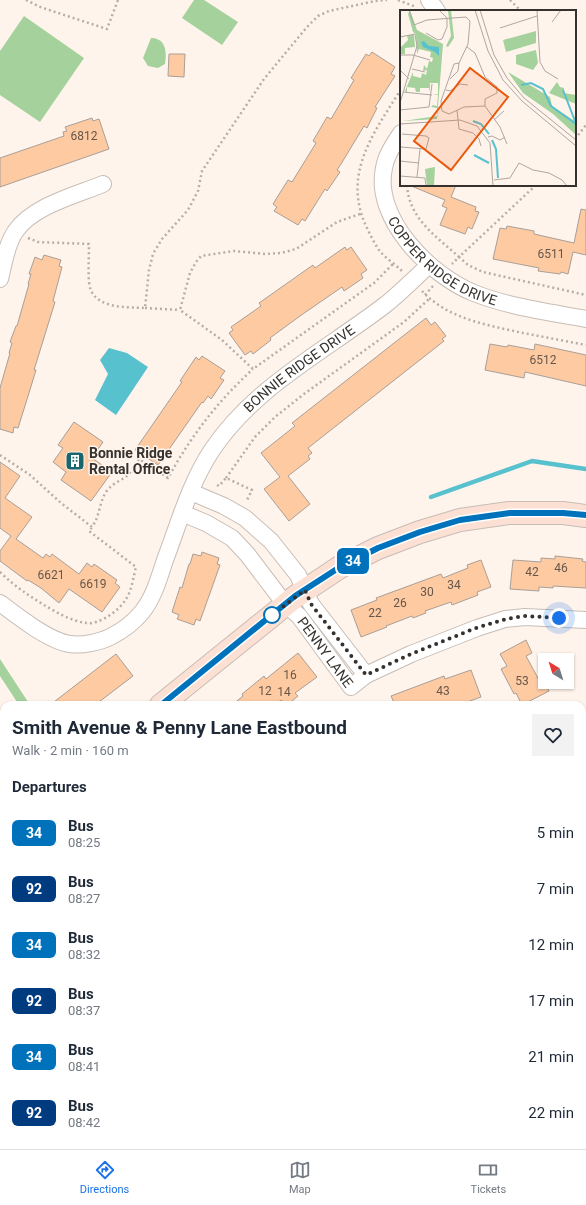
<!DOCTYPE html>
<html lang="en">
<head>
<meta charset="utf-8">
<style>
	body { margin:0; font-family:Roboto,sans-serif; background:#f2f2f3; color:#1f2937; height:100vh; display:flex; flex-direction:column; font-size:15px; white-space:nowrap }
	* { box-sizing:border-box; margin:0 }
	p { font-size:13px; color:#747a83 }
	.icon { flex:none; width:22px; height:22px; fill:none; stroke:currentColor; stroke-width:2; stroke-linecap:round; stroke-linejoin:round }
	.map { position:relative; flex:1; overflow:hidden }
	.drawer { position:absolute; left:0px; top:701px; width:586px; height:448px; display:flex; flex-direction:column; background:#fff; border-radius:12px 12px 0 0; box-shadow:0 1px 3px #0004 }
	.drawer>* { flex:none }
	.badge { padding:0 8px; border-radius:6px; font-size:14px; line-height:26px }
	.needle { width:26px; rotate:322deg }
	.tools { position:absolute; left:538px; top:653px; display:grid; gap:8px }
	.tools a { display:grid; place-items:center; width:36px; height:36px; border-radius:0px; background:#fff; box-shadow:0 1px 3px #0004; font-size:20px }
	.you { position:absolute; width:20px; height:20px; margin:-10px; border:3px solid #fff; border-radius:50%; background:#1a73e8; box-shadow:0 0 0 6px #1a73e833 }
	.map>.badge { position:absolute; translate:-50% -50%; box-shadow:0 0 0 2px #fff }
	h2 { padding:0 12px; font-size:15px; line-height:36px }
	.round { display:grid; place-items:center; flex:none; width:42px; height:42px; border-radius:0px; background:#f2f2f3 }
	.headline { display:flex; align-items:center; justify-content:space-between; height:68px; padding:0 12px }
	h1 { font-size:19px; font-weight:700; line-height:30px }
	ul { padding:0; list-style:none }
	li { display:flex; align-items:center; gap:12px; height:56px; padding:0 12px }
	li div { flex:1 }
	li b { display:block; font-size:15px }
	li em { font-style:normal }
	li .badge { min-width:44px; font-weight:700; text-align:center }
	.tabs { display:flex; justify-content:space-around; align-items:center; height:56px; border-top:1px solid #e0e1e3; background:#fff; font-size:11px; color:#747a83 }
	.tabs a { display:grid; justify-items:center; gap:2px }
	.tabs .current { color:#1a73e8 }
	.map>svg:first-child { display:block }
</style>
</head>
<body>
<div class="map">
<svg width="586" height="1149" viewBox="0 0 586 1149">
	<rect width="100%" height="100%" fill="#fff4ec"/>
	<path fill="#a4d19c" d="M194 0H204L238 22 222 45 182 18Z
		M24 16 84 58 40 122 0 95V51Z
		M151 38C166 38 167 52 165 64L158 68 148 66 143 58Z
		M0 659 30 705H19L0 676Z
		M4 745V809L0 812V748Z"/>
	<path fill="#58c1ce" d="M109 348 127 353 148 367 116 415 95 400 108 374 100 360Z"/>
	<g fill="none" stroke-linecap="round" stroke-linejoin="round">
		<path stroke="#58c1ce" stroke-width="4.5" d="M431 497 532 461 586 469"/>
	</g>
	<path fill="#fdcaa2" stroke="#a99f97" d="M372 52 395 67 391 74 395 76 375 107 377 108 367 128 364 126 341 164 337 170 340 172 327 191 325 189 305 221 302 219 298 225 274 211 277 207 273 204 288 180 292 182 316 143 313 141 327 117 331 119 354 80 351 78 366 54 369 56Z
		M169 54H185L184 77 168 76Z
		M92 118 93 121 99 119 109 149 0 187V158L64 136 63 132 67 131 65 127Z
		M409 185H456L451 197 476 207 475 211 479 212 472 229 468 227 465 234 440 225 447 208 442 206 445 200Z
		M581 209 586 210V255L573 252 568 274 561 272 560 274 538 271 539 268 493 259 500 228 506 229 507 226 534 231V234L574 243Z
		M345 247 347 250 351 247 367 270 361 274 363 278 344 291 342 287 300 316 270 338 271 340 253 354 251 351 245 355 229 333 233 330 231 327 261 306 259 303 313 265 315 268Z
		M44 255 61 260 59 266 62 267 53 301 55 302 34 370H36L29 393 18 428 14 427 13 433 0 429V388L10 353H9L12 343 10 342 16 326H17L29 284H28L31 274H29L35 257 42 260Z
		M426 318 431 325 435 322 446 336 442 339 444 341 308 448 312 453 308 456 310 459 288 476 310 504 289 521 264 489 280 477 261 453 295 426 292 423Z
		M490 344 507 347 508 345 534 350 535 344 586 355V386L525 372 524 378 485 370Z
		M202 356 225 371 220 378 224 380 211 399 208 396 203 403 202 402 158 465 135 450 182 382 180 381 196 357 199 360Z
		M74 422 103 442 92 458 112 472 91 501 61 480 66 472 53 462 63 448 58 445Z
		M0 462 20 476 5 498 32 517 16 539 43 558 46 554 50 557 52 554 79 574 87 563 92 567 94 564 117 580 115 583 120 587 102 612 69 589 59 603 41 588 28 580 27 581 0 561V551L11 536 0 528Z
		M202 552 219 558 217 564 220 565 200 621 196 619 194 625 177 619 179 615 172 612 180 587 182 588 189 564H190L193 554 201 556Z
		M555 556 583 559 582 561 586 562V588L553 586V588L539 587V591L510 589 513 560 541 562V558L555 559Z
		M481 560 491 587 477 592 478 595 452 605 451 602 425 611 426 613 413 618 412 616 386 626 387 627 361 637 351 610 377 600 376 598 441 574 443 578 468 568 467 565Z
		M526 640 532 653 526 656 539 680 543 679 549 691 522 705 516 693 514 694 501 669 507 666 500 654Z
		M298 653 317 677 295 693 298 696 287 705 281 700 275 705H232L243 696 242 694 264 676 266 679Z
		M116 654 133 676 95 705H50Z
		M471 670 481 697 459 705H395L391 696 444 676 445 679Z"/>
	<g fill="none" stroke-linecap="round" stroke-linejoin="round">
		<defs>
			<path id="lane" d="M582 885 586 886
				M582 1066 586 1063
				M390 1145 393 1149
				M448 1149 453 1145"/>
			<g id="street">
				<path d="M429 0 437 11"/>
				<path id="s1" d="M401 133C394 144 386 155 384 168 373 219 431 276 474 293 509 307 549 312 586 319"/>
				<path d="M0 279C4 264 6 245 15 232 32 206 76 195 103 184"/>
				<path d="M191 492 224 506 245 518 271 541 298 575 311 604 366 675"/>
				<path id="s2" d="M182 513 206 523 232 538 247 554 285 604 299 616 351 687 366 675 411 654 477 628 505 619 525 617 586 620"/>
				<path id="s3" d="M0 603C17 616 49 641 70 644 82 646 100 642 110 637 122 631 134 622 142 612 154 597 159 578 165 560 179 523 190 483 212 450 255 386 325 351 385 305 400 293 415 278 429 265"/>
				<path d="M0 1054 4 1052"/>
				<path d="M176 1149 182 1145"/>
			</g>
			<path id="secondary" d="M161 705 295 597 340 567 378 548 420 532 460 520 509 513H563L586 516
				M0 847 4 844"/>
		</defs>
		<use href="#lane" stroke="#c7bdb5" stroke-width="10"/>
		<use href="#street" stroke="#c7bdb5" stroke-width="18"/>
		<use href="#secondary" stroke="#c7bdb5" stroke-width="24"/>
		<path stroke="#b6aea7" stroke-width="2.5" stroke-dasharray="2 3" stroke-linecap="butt" d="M26 0 40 7 107 29 118 0
			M398 0 416 7
			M510 0 521 11
			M401 89C374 133 342 173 366 226 370 234 374 243 379 250 385 258 395 264 402 271
			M575 139 586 125
			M407 185C409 219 436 236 459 257L452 264
			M536 185 459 257 468 265 483 272 586 295
			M360 214 337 222 296 249 281 253 265 254 234 251 201 256 196 262 190 273 180 310 222 340 253 369 374 283 394 263
			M28 238 38 242 89 244C89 257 88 270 89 282 91 309 125 307 145 308L149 270 153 254 162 239 188 210 198 191 202 171 264 79 307 27 318 16 329 11 375 1 387 0
			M422 291C448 319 487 325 523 333 544 337 565 341 586 345
			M425 295 433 286
			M145 308 180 310
			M0 455 30 475 61 503 92 527C100 516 99 503 106 492 112 483 121 481 128 475 132 471 136 464 139 459L168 478C191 436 217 402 253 369
			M226 478 255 437 275 417 304 394 404 322 429 299
			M217 485 219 486 226 478 252 490 246 502
			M0 572C13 585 28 595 44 605 56 612 71 621 86 623 99 625 119 611 126 599 132 590 133 578 136 567L89 531 92 527"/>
		<use href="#lane" stroke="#fff" stroke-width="8"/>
		<use href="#street" stroke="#fff" stroke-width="16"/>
		<use href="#secondary" stroke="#fce0d3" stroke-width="22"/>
	</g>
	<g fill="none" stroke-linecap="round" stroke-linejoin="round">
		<defs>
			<path id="line" d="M161 705 295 596 340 567 378 548 420 532 460 520 510 513H563L586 515"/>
		</defs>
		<use href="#line" stroke="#fff" stroke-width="9"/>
		<use href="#line" stroke="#0072bc" stroke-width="6"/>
		<path stroke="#35312e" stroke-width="4" stroke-dasharray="0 7.2" d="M272 615 305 590 311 604 366 675 411 654 476 628 506 619 525 616 559 618"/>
	</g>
	<defs>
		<symbol id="building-square" viewBox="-11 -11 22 22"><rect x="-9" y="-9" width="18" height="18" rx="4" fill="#19666e" stroke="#fff4ec"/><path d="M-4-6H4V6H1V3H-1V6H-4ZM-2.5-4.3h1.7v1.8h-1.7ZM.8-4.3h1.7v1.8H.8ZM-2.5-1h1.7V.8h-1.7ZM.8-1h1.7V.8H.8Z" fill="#fff"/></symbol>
	</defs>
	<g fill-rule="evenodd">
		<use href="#building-square" x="64" y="450" width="22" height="22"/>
	</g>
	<circle fill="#fff" stroke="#0072bc" stroke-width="2" cx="272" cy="615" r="8"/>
	<g text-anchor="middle" stroke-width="3" stroke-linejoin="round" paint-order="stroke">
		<g font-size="12" fill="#67574b">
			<text x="84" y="140">6812</text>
			<text x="551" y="258">6511</text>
			<text x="543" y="364">6512</text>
			<text x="561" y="572">46</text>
			<text x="532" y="576">42</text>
			<text x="51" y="579">6621</text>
			<text x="93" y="588">6619</text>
			<text x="454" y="589">34</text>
			<text x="427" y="596">30</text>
			<text x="400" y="607">26</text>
			<text x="375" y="617">22</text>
			<text x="290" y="679">16</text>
			<text x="522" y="685">53</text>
			<text x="265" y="695">12</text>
			<text x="443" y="695">43</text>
			<text x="284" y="696">14</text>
		</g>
		<g font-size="14" fill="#35312e" stroke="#fff4ec">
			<text dy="5" stroke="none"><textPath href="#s1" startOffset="159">COPPER RIDGE DRIVE</textPath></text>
			<text dy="5" stroke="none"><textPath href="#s3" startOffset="461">BONNIE RIDGE DRIVE</textPath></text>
			<text dy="5" stroke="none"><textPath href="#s2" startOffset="204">PENNY LANE</textPath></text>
		</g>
		<g font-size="14" font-weight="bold" fill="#35312e" stroke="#fff4ec" text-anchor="start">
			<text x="89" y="458">Bonnie Ridge<tspan x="89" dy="16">Rental Office</tspan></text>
		</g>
	</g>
	<g transform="translate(400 10)">
		<rect width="176" height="176" fill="#fff4ec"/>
		<path d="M10 0 17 20 43 34 37 109 3 111 37 106V98L31 97 33 95 37 96 38 85 33 84H38V73H30V82L29 78H20V82H16L15 78 7 77V83L5 81 13 62V66L21 68 22 63 26 65 27 60 23 61 24 55 27 59 29 51 32 52 33 48 30 47 31 42 19 39 17 44 16 24 13 22 8 4ZM48 0H51L54 28 48 37 46 36 51 26ZM136 21V33L106 42 103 30ZM7 25H14L15 37 5 38V44H0V38L8 30ZM136 40 138 53 133 60 116 54V45ZM108 62 150 87 152 96 176 112V125L153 104 123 83ZM157 72 160 77 164 78V83L176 85V94L149 83ZM35 157 34 176H27L25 159Z" fill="#a4d19c"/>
		<path d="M24 31 29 36 39 37V46L35 42 23 37 21 32Z" fill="#58c1ce"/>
		<path fill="none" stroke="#58c1ce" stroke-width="2" d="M121 75 131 73 143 79 151 96 176 114M163 80 175 111M73 111 81 114 89 124M92 130 96 139 98 168M74 145 89 153"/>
		<path fill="none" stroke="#aea6a0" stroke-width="1" d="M9 0 14 15 27 10 66 7M75 0 88 41 103 70 122 91 176 136M80 0 94 45 107 68 124 88 176 130M137 0 140 52 145 61 158 69M152 12 161 0M100 18 137 6M26 23 38 30 42 29 47 17V8L39 0M0 27 15 24 17 36 0 93M67 37 75 43 85 67 97 77V83L85 89V96L100 117 107 134M0 45H13L30 50M59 53 54 54 41 91 42 101 49 104 64 97 85 96M12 59 25 62M0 60 9 69M50 69 58 61 59 53 68 34 70 11 66 7M46 80 50 81 60 74 68 75M3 82 32 85M0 98V147M0 100 29 97 32 74M57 100 59 119 73 123 79 129 81 136M94 110 104 101M0 114 60 110 77 116 90 133 93 176M88 127 92 126 100 130 105 127M1 137 26 139 29 128 26 126 2 124M0 151 19 153M0 166 25 168 26 176M17 167 20 139M94 170 110 168 119 153 133 160 149 163 162 170 167 176"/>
		<path fill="#e8590c" fill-opacity="0.15" stroke="#e8590c" stroke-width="2" d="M70 58 108 87 51 160 14 131Z"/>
		<rect width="176" height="176" fill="none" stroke="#35312e" stroke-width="2"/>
	</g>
</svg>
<div class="tools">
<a><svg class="needle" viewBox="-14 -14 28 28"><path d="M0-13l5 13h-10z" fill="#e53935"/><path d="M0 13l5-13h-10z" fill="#747a83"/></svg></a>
</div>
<div class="you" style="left:559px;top:618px"></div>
<b class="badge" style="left:353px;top:561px;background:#0072bc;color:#fff">34</b>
<section class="drawer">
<div class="headline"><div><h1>Smith Avenue &amp; Penny Lane Eastbound</h1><p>Walk · 2 min · 160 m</p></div><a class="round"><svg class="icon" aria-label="heart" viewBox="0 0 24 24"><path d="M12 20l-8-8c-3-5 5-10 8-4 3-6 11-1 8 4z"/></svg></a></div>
<h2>Departures</h2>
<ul>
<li><span class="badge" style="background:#0072bc;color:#fff">34</span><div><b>Bus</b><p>08:25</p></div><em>5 min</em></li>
<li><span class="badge" style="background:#003b80;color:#fff">92</span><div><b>Bus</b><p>08:27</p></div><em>7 min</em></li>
<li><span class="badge" style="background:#0072bc;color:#fff">34</span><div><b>Bus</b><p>08:32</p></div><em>12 min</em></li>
<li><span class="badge" style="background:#003b80;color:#fff">92</span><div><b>Bus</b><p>08:37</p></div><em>17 min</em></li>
<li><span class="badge" style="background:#0072bc;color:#fff">34</span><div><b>Bus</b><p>08:41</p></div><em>21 min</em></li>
<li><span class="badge" style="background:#003b80;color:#fff">92</span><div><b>Bus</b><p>08:42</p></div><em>22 min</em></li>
</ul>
</section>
</div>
<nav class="tabs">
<a class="current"><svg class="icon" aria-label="directions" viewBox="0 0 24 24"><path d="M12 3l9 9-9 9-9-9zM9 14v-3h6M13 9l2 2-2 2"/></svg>Directions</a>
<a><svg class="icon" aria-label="map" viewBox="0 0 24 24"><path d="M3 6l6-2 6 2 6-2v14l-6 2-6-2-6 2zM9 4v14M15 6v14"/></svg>Map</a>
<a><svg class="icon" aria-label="tickets" viewBox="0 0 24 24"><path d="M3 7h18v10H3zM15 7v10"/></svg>Tickets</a>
</nav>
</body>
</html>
